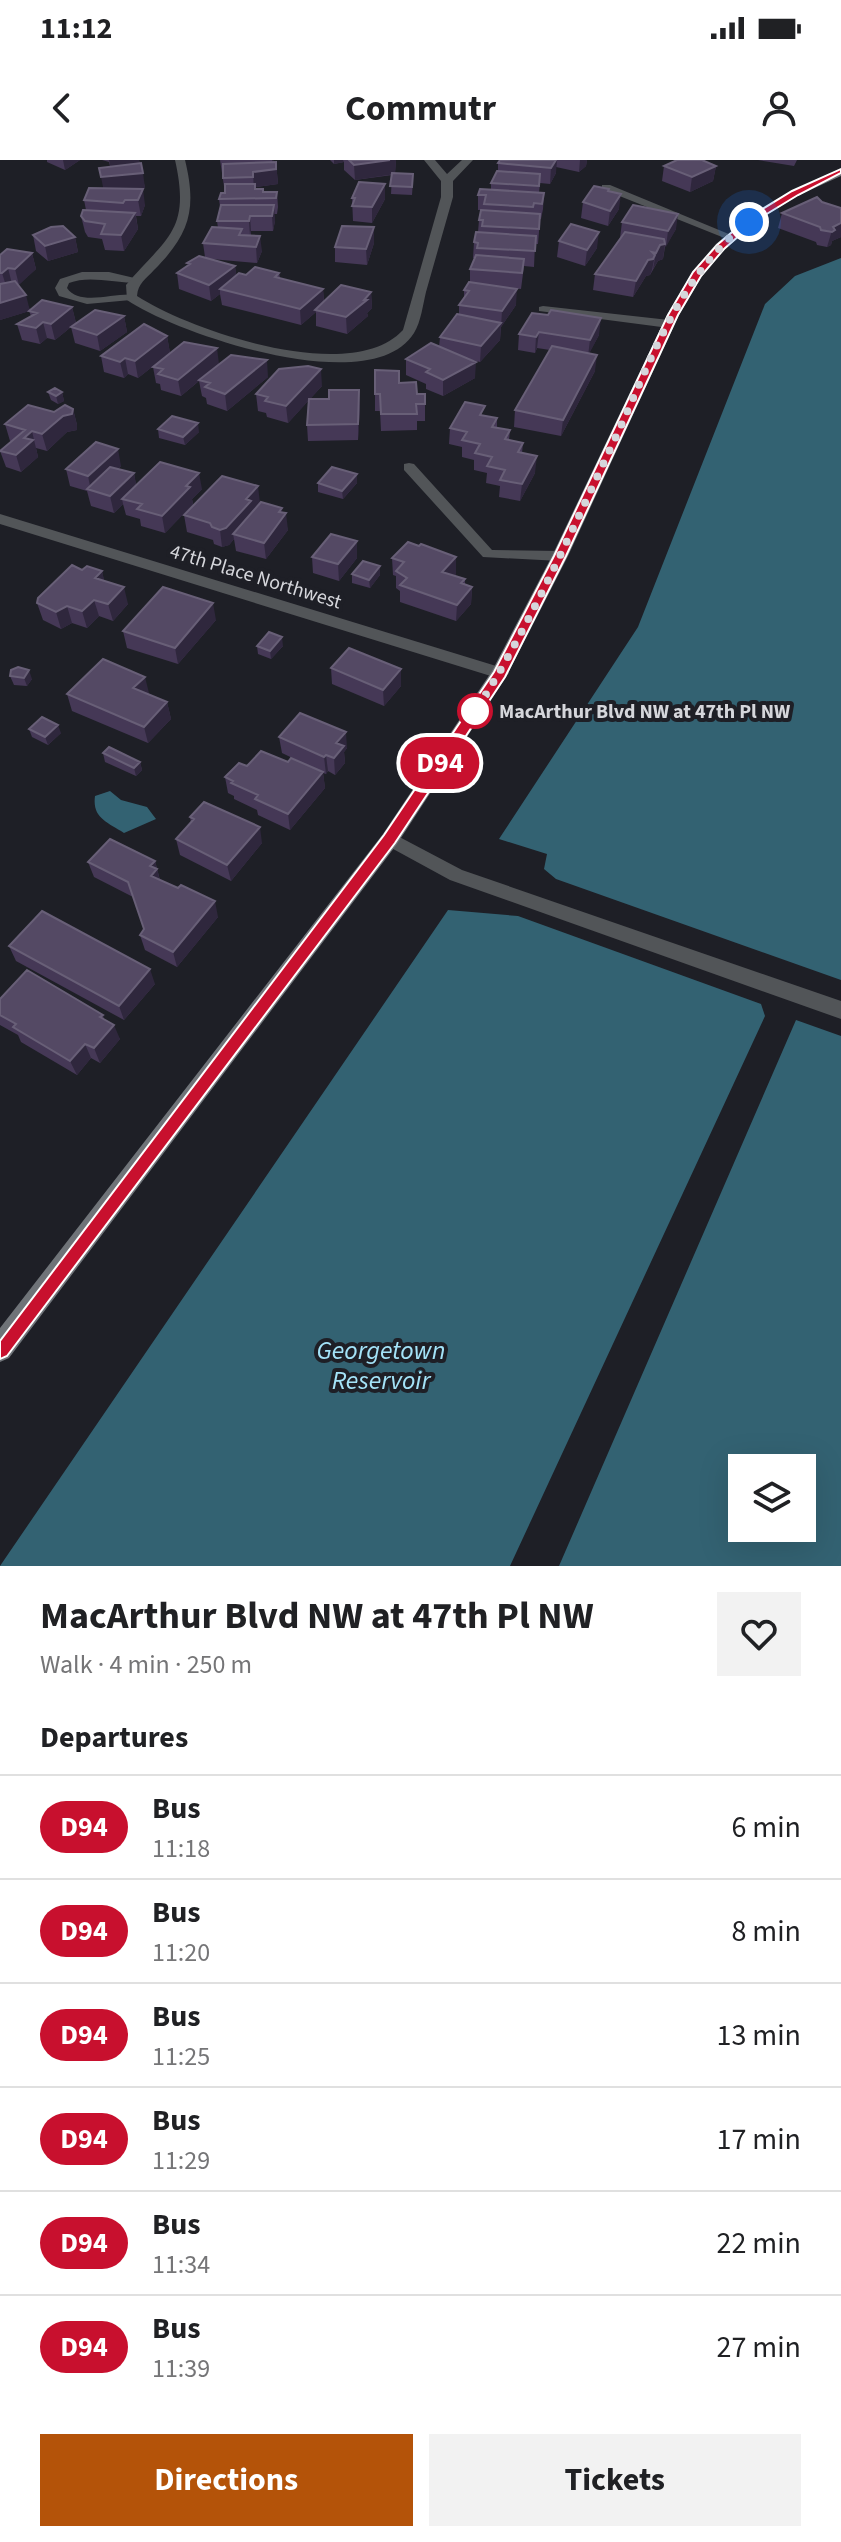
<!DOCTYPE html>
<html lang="en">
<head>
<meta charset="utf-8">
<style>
	body { margin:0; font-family:"Source Sans 3",sans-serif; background:#f2f2f2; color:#202124; height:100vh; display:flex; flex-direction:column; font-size:30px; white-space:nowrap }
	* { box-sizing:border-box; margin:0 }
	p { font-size:26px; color:#757577 }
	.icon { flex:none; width:44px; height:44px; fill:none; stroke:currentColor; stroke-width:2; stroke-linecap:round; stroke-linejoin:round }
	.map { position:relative; height:1406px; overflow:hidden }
	.drawer { display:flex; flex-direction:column; background:#fff; flex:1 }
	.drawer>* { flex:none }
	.badge { padding:0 16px; border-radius:26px; font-size:28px; line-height:52px }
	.buttons { position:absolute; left:728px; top:1294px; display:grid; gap:16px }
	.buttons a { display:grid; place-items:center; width:88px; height:88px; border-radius:0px; background:#fff; box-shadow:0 8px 32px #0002; font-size:40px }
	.you { position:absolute; width:40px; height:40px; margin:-20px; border:6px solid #fff; border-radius:50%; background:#1a73e8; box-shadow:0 0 0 12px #1a73e833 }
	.map>.badge { position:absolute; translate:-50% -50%; box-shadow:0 0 0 4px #fff }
	h2 { padding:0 40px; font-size:30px; line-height:72px }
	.round { display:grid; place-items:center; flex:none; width:84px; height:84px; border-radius:0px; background:#f2f2f2 }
	.summary { display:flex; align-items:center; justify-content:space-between; height:136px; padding:0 40px }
	h1 { font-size:38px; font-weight:700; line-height:60px }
	.primary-button { display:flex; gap:16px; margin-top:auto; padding:16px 40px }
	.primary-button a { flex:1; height:92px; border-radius:0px; background:#b45309; color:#fff; font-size:32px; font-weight:700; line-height:92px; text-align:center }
	.primary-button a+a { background:#f2f2f2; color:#202124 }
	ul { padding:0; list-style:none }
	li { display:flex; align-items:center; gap:24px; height:104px; padding:0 40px; border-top:2px solid #e0e0e0 }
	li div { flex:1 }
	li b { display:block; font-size:30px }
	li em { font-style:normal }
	li .badge { min-width:88px; font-weight:700; text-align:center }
	.status { display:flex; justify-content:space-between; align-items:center; height:56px; padding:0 40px; background:#fff; direction:ltr }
	.status svg { height:22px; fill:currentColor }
	header { display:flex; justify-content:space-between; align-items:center; height:104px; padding:0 40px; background:#fff; font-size:36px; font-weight:700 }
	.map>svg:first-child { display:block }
</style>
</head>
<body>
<div class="status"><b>11:12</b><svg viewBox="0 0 49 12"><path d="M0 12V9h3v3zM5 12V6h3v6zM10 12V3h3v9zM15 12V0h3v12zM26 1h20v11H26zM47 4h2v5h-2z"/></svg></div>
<header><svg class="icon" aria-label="back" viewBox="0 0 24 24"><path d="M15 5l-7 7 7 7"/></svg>Commutr<svg class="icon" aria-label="person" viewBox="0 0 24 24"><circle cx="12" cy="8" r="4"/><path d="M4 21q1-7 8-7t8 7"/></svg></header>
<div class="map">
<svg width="841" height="1406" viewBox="0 0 841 1406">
	<rect width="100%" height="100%" fill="#1e1f26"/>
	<path fill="#336272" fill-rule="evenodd" d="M841 98V820L556 719 544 709 547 694 499 679 638 467 765 144 795 116Z
		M110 631 121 640 147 647 156 659 124 673C107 662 92 658 95 636Z
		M448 750 518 756 761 844 765 856 510 1406H0Z
		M796 860 841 876V1406H559ZM742 1308H802V1368H742Z"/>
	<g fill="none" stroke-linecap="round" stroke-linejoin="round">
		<path fill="#525558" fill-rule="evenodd" d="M602 25H610L736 77 727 79 602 29Z
			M82 112H109L143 120C130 128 93 113 69 123L67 128C80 147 115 132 135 135V139L131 140 87 144 59 136 55 128 60 119Z
			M543 146 669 160 675 164 669 168 539 151V147Z
			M409 303 414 304 492 390 560 391 567 396 560 401 483 397 404 310V304Z
			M390 672 462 710 841 841V859L450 720 384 684 381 679 384 674Z"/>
		<path fill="#525558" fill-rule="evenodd" d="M175 0H185C197 49 190 74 154 110 146 119 138 123 137 136 191 171 352 226 403 170L441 37V21L424 0H435L447 14 462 0H473L453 21V37C444 69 435 100 426 132 423 144 421 162 414 173 372 241 177 174 127 140L126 125C167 77 191 71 175 0Z
			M0 354 506 509 509 513 506 517H494L0 364Z"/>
		<path fill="#6f7378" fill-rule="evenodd" d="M841 9V16L799 35 758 60 724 90 702 116 679 155 568 396 506 517 397 684 9 1198 0 1202V1168L383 674 492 511 552 396 667 155 693 111 716 84 750 56 791 31Z"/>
	</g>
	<path fill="#453856" d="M47 0H80L65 10 47 2Z
		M102 0H139L145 28 134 29 145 45 141 56H136L138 69 124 91 105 90 102 79 88 77 85 72 81 56 86 50 84 40 103 29 110 6 109 2Z
		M220 0H273L274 2H276L278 24 256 27V29H263L264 32H277L278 47 277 54H274L275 61 273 71H251V75L262 91 257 103 211 99 235 106 236 115 279 113 280 118 323 129 324 142 371 132 372 148 367 153 368 156 347 174 316 166V152L301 165 222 145 220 134 211 141 179 129 177 113 188 106 187 103 205 97 203 83 218 68 217 61 220 47 219 39 225 33Z
		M330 0H396L395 13 413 21 412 35 391 34 392 15 355 20 344 10V2L334 4Z
		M500 0H587L586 6 579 12 556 7V13L550 24 540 23 539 33H544L543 49 541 59H540L538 84H535L534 107 524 106 521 129 510 128 516 145 501 167 500 180 480 202 472 200 475 218 443 236 426 229V224L406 215V199L439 187 440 177 459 155V145L464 137V130L470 122V109L475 98H473L474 82 478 72 479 60 481 50H478V35L491 30V23L498 11V3Z
		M758 0H797L794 6Z
		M664 6H716L713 21 690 32 662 21Z
		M385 24V39L372 63 353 61 352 38Z
		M609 29V32L619 49 608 66 581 58 583 42Z
		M822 42 841 48V77L832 81 831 85 827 87 817 85 816 82 778 68 782 53Z
		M622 62 676 69 665 87 663 99 658 101 650 115 646 116 633 137 593 130 595 114 620 78Z
		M374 67V83L367 105 335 102V87Z
		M33 75 75 77 78 92 48 101 36 91Z
		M559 81 597 88 585 106 557 97Z
		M32 93 36 109 18 125 30 150 72 147 76 163 124 156 127 172 100 191 75 183 71 167 55 180 47 178 40 184 22 180 17 164 31 156 29 151 0 160V95Z
		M532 153 599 175 589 193 595 211 561 276 514 267 515 250 550 190 537 188 535 193 518 190 519 174Z
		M167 176 170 193 138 218 128 214 124 218 104 212 101 196Z
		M219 204 268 217 227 251 207 244 206 238 202 236 199 221 181 236 161 230 160 224 156 223 153 207Z
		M375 210 417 234H425V261H417V270L381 271 380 251H375Z
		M322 226 310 239 360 246 358 280 308 281 307 265 308 241 288 263 267 257 266 253 258 251 256 234Z
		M48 232H62L64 241 58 244 51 240Z
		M73 249 77 265V270L67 272 47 291 36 288 38 297 21 312 6 307 0 291 12 281H10L5 264Z
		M484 256 497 258V268L510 270 509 280 523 283 522 293 535 313 520 341 499 337 500 326 486 323 487 313 474 310V300L462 297V287L449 284 450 268Z
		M158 269 199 272 185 285 159 278Z
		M121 306 118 309 134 313 136 325 202 329 192 339 193 344 165 373 141 366 140 359 126 355 123 344 114 353 91 346 87 331 70 326 66 309Z
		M318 323H357L343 339 318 332Z
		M260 343 253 352H282L288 370 266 399 236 391 234 379 229 385 222 387 214 384 213 380 187 372 184 355Z
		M419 386 456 397V414L454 416 465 419V424L472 427 471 444 456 461 400 442V431L396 428V416L393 415 392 398Z
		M312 397 357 398 339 421 313 413Z
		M380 406V415L370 428 352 423V414Z
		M82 410 102 411 104 421 128 444 113 461 99 456 87 468 72 463 61 469 43 460 37 443Z
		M216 460 178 504 127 488 123 471Z
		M257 486H283L271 499 258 494Z
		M331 508 401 509V526L384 546 332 524Z
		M10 516 32 519 27 526 14 525Z
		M149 533 148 534 167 542 171 559 148 583 72 551 67 534Z
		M29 569 61 573 48 585 32 577Z
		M279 577 347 588 344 592 345 603 335 615 328 611 326 614 323 613 325 628 290 670 258 655 257 650 234 639V636L228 633 225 617 247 606 288 602 307 605 282 593Z
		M103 593 140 602 142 610 136 616 105 602Z
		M190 657 262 683 231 721 180 695 176 679 191 663Z
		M155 701 160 720 218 757 177 807 145 790 140 775 144 769 133 737 94 717 88 702Z
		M9 786 155 824 124 860 16 801Z
		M0 839 103 855 104 859 120 879 100 903 91 898 77 915 21 882 18 875 0 865Z"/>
	<path fill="#2f273d" d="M63 0H80L65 10Z
		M109 0H139L140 7 111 9Z
		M272 0H273V10L276 2 278 24 256 27 257 39 254 32 253 12 273 10Z
		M334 0H343L344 2 334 4Z
		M390 0H396L395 14 355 20 354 5Z
		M556 0H557L556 13 550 24 551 8Z
		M580 0H587L586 6 579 12Z
		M716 6 713 21 690 32 692 17Z
		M143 13 145 28 104 32 101 17Z
		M385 24V39L372 63V47Z
		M143 29 145 45 141 56 138 40Z
		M621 34 619 49 608 66 610 51Z
		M274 45 275 61 273 71 272 56Z
		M135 53 138 69 124 91 121 75Z
		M678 54 676 69 666 87 668 71Z
		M250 56 251 71 250 76 249 61Z
		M841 63V77L832 81 831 85 827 87 833 67Z
		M374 67V83L367 105 366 89Z
		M599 72 597 88 585 106 587 90Z
		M260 76 262 91 257 103 256 87Z
		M75 77 78 92 48 101 45 86Z
		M665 84 663 99 658 101 653 109 656 93 660 85Z
		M32 93 36 109 19 125 15 109Z
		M655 95 652 110 650 115 646 116 633 137 636 121 648 100Z
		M235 106 237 122 220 129V134L211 141 209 125Z
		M8 108 12 124 7 129 2 113Z
		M323 129 324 145 315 150 316 152 301 165 300 149Z
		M517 129 516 145 501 167 502 151Z
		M371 132 372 148 367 153 368 156 347 174 346 157Z
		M26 135 30 151 0 160V143Z
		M72 147 76 163 55 180 51 164Z
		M124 156 127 172 100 191 97 175Z
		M601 158 599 175 588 196 590 180Z
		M43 162 47 178 40 184 36 168Z
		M501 163 500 180 480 202 481 186Z
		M539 172 537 188 535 193 536 177Z
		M167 176 170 193 138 218 135 201Z
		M217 188 219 204 181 236 178 220Z
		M597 195 595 211 561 276 563 260Z
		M125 198 128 214 124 218 120 202Z
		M267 200 268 217 227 251 225 234Z
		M476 202 475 218 443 236V220Z
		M321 209 322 226 288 263 286 246Z
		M359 230 360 246 358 280V264Z
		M62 232 64 241 58 244 56 236Z
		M73 249 77 265V270L67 272 47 291 42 274Z
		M198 263 199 272 185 285 183 277Z
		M32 271 38 297 21 312 16 295 24 278Z
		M118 289 121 306 93 331H91L88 316Z
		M537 296 535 313 520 341 522 324Z
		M134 313 137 330 122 339 123 344 114 353 110 336Z
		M199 313 202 329 192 339 193 344 165 373 162 356 186 326Z
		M357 314V323L343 339 342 331Z
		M258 326 260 343 252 351 253 357 233 374 234 379 229 385 222 387 220 370Z
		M282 348 283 357 286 353 288 370 266 399 264 383Z
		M357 381V398L339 421 338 404Z
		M456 397V414L442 429V412Z
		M380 406V415L370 428 369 420Z
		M102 411 106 428 95 418Z
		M124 427 128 444 113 461 108 444Z
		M472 427 471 444 456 461 457 445Z
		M94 440 99 456 87 468 82 451Z
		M213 443 216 460 178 504 175 488Z
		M67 446 72 463 61 469 56 452Z
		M282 477 283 486 271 499 270 491Z
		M401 509V526L384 546 383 530Z
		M29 510 32 519 27 526 24 518Z
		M145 517 149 533 138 545 133 528Z
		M167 542 171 559 148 583 144 567Z
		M58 565 61 573 48 585 45 577Z
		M346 572 347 588 344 592 345 603 335 615 334 598 336 583Z
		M326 595 328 611 326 614 324 597Z
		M140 602 142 610 136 616 134 608Z
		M323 612 325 628 290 670 288 654Z
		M260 667 262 683 231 721 227 705Z
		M155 701 161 725 151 716 150 706Z
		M215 741 218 757 177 807 173 792Z
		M150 809 155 824 124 860 119 846Z
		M114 865 120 879 100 903 94 888Z
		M85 884 91 898 77 915 70 901Z"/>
	<path fill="#544964" stroke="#685f77" stroke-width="2" d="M349 0H390L354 5Z
		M500 0H556L551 8 498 3Z
		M677 0H702L716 6 692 17 664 6Z
		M276 2V9L253 12V17L223 18V4Z
		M141 3 143 13 101 17 99 8Z
		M497 11 540 14 539 26 491 23Z
		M392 13 413 14 412 27 390 26Z
		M359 22 385 24 372 47 352 46 355 38H352Z
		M225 24H255V29H263V32H277L276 38 219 39 221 33H225Z
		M594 26 609 29 608 31 621 34 610 51 583 42Z
		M89 28 143 29 138 40H125L123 43 84 40Z
		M480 29 544 33 542 44 534 43 533 47 484 44 486 35H478Z
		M817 37 822 42 841 48V63L833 67 835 70 832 72 821 70 820 67 782 53Z
		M221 45H274L272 56H250L249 61H217Z
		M633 45 678 54 668 71 622 62Z
		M83 50 135 53 121 75 101 74 105 64 85 61 81 56Z
		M481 50 540 54 539 69 482 66 483 60H479Z
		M571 64 599 72 587 90 559 81Z
		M63 66 75 77 45 86 33 75 51 67Z
		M342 66 374 67 366 89 335 87Z
		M212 67 242 69 239 75 260 76 256 87 203 83Z
		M476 72 536 76 535 91 477 88 478 83 474 82Z
		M625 72 664 79 665 84 660 85 656 93 652 92 655 95 653 99 648 100 636 121 595 114Z
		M7 89 32 93 15 109 8 108 2 113H0V95Z
		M476 95 524 99 522 113 470 109Z
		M199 96 235 106 209 125 177 113 190 104 187 103Z
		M255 107 279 113 275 117 323 129 300 149 220 129 239 113 246 115Z
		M15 121 26 135 0 143V124Z
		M469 122 517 129 502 151 459 145 469 131 464 130Z
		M341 125 371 132 364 140H367L346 157 315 150Z
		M42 140 72 147 51 164 43 162 36 168 17 164 37 153 29 151Z
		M95 150 124 156 97 175 71 167Z
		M551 150 601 158 590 180 539 172 536 177 519 174 532 153 548 155Z
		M457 154 501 163 481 186 440 177Z
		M144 164 167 176 135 201 125 198 120 202 101 196Z
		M184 182 217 188 178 220 158 214 163 209 153 207Z
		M431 183 476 202 443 220 426 212 430 209 406 199Z
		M552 186 597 195 563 260 515 250Z
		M231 195 267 200 225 234 205 227 210 223 199 220Z
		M308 206 321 209 286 246 265 241 268 237 256 234 279 209Z
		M375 210 399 211V223L416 222 417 234H425V244H416L417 254H381L380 234H375Z
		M55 228 62 232 56 236 48 232Z
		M329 230H359L358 264 307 265 309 239H329Z
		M465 242 485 246 480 255 497 258 492 267 510 270 505 279 523 283 518 292 537 296 522 324 500 320 505 310 487 306 492 297 475 293 480 284 462 280 467 272 450 268Z
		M28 245 54 252 65 245 73 249 72 254 63 256 42 274 32 271 24 278 33 280 16 295 0 291 25 270 5 264Z
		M172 256 198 263 183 277 158 269Z
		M96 282 118 289 88 316 66 309Z
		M160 302 199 313 186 326 190 327 162 356 137 349 142 344 122 339Z
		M110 307 134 313 110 336 87 329Z
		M332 307 357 314 342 331 318 323Z
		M222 316 258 326 246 339 251 341 226 368 220 370 212 367 210 363 184 355Z
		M261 342 282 348 279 352 286 353 264 383 233 374Z
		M331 374 357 381 338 404 312 397Z
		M408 382 419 386 421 384 456 397 442 412 465 419 461 423 472 427 457 445 400 425 407 418 396 411 404 402 392 398Z
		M363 401 380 406 369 420 352 414Z
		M72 405 82 410 87 406 102 411 95 418 124 427 108 444 94 440 82 451 67 446 56 452 37 443 38 438Z
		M163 427 213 443 175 488 123 471Z
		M269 472 282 477 270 491 257 486Z
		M349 488 401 509 383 530 331 508Z
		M103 499 145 517 133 528 167 542 144 567 67 534Z
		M18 507 29 510 24 518 10 516 11 510Z
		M300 553 346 572 336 583 344 586 334 598 326 595 324 597 279 577Z
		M42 557 58 565 45 577 29 569Z
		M109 587 140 602 134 608 103 593Z
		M261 591 288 602 291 598 323 612 288 654 255 639 258 635 231 623 233 621 225 617 239 603 247 606Z
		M204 642 260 667 227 705 176 679 194 659 190 657Z
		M110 679 155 701 150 706 157 709 151 716 178 728 181 725 215 741 173 792 140 775 144 769 128 722 88 702Z
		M42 751 150 809 119 846 9 786Z
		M27 810 103 855 100 857 114 865 94 888 85 884 70 901 13 867 16 864 0 855V839Z"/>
	<path fill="#c8102e" stroke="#fff" stroke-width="2" d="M841 9V13L798 35 757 60 724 89 701 116 678 155 566 396 505 517 395 683 7 1196 0 1199V1181L384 675 494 512 554 396 668 155 693 112 717 85 751 56 792 31Z"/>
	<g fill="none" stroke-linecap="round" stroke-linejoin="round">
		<path stroke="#d5d6db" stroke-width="8" stroke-dasharray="0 14.4" d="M475 551 469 561C527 473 569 376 614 281 650 204 678 115 749 62"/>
	</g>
	<circle fill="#fff" stroke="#c8102e" stroke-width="4" cx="475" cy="551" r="16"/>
	<g text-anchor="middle" stroke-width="8" stroke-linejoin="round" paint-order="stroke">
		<g font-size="20" fill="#d5d6db" stroke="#1e1f26">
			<text transform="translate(256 416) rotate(17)" y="7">47th Place Northwest</text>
		</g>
		<g font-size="20" font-weight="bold" fill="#d5d6db" stroke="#1e1f26" text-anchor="start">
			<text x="499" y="558">MacArthur Blvd NW at 47th Pl NW</text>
		</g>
		<g font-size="26" font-style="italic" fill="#a4e3f8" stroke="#1e1f26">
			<text x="381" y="1199">Georgetown<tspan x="381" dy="30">Reservoir</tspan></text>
		</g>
	</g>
</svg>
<div class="buttons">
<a><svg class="icon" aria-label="layers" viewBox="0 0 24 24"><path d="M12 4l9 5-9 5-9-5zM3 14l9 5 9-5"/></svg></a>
</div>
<div class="you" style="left:749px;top:62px"></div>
<b class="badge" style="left:440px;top:603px;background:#c8102e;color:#fff">D94</b>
</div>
<section class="drawer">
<div class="summary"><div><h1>MacArthur Blvd NW at 47th Pl NW</h1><p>Walk · 4 min · 250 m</p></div><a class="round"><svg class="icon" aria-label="heart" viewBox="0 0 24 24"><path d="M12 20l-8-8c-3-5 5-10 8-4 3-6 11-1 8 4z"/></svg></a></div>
<h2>Departures</h2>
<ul>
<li><span class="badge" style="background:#c8102e;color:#fff">D94</span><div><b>Bus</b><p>11:18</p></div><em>6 min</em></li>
<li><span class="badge" style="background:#c8102e;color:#fff">D94</span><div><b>Bus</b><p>11:20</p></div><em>8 min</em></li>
<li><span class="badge" style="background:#c8102e;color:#fff">D94</span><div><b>Bus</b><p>11:25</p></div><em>13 min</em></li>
<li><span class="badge" style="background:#c8102e;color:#fff">D94</span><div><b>Bus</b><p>11:29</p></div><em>17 min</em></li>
<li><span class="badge" style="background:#c8102e;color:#fff">D94</span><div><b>Bus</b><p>11:34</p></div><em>22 min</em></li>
<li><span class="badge" style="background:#c8102e;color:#fff">D94</span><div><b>Bus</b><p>11:39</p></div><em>27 min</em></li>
</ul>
<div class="primary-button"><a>Directions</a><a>Tickets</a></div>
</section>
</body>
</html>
